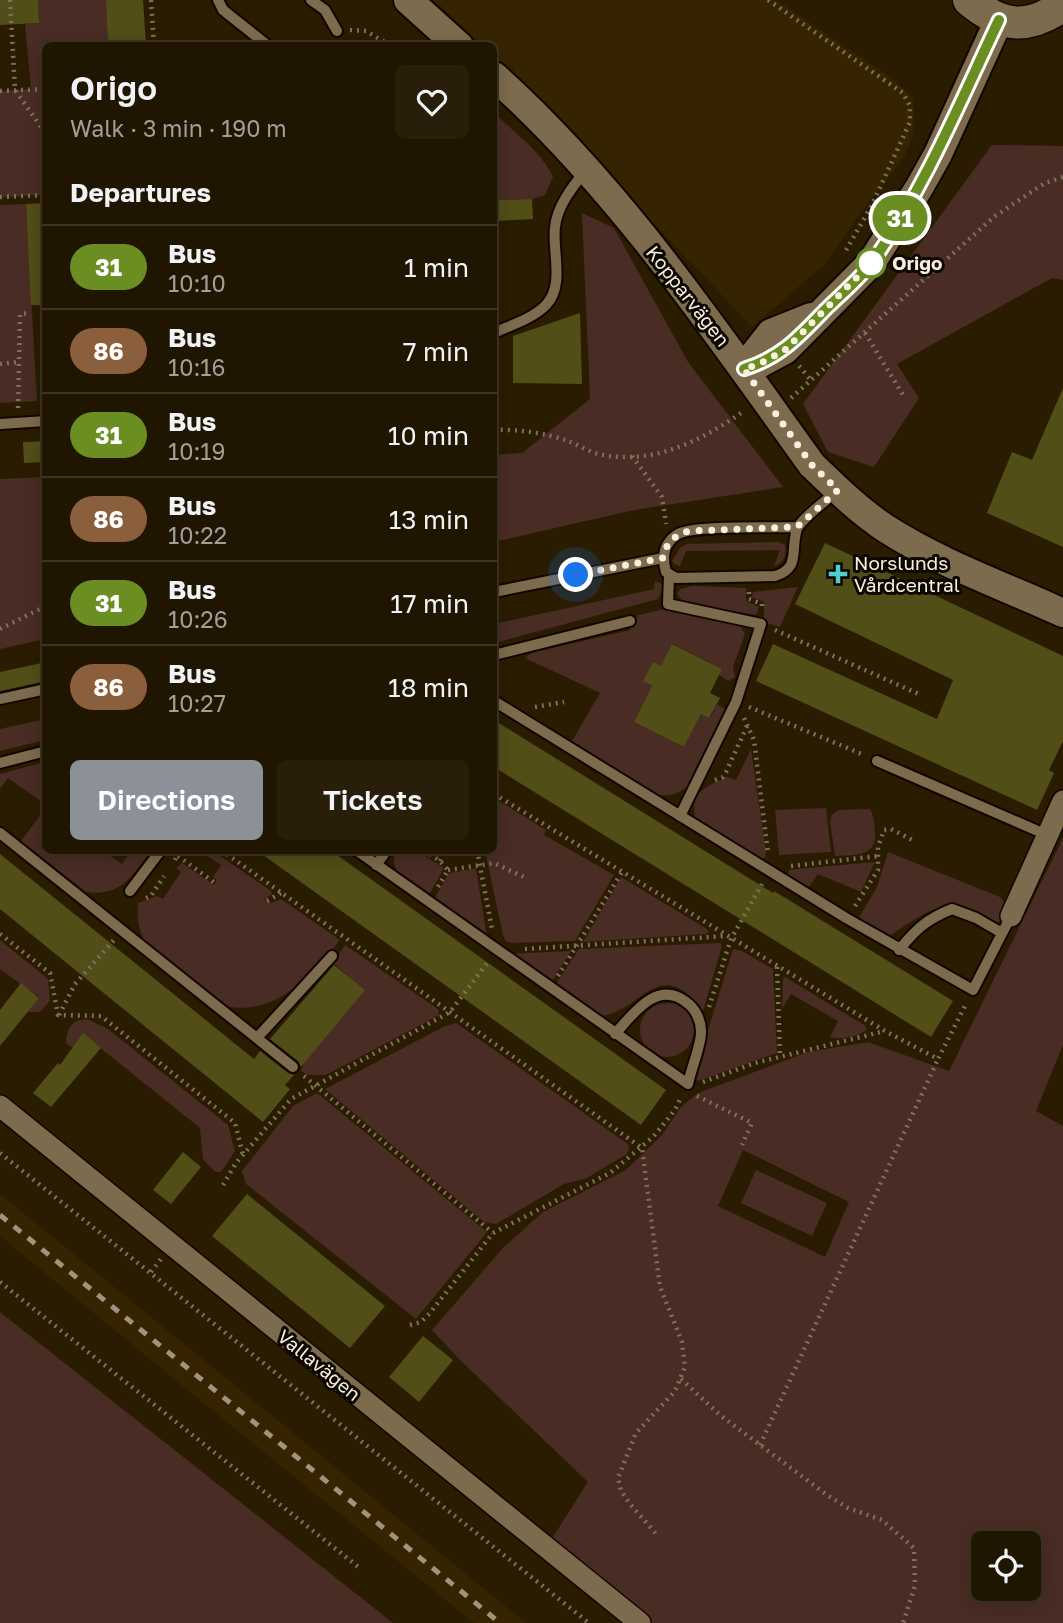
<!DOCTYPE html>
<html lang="en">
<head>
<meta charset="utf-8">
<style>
	body { margin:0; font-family:"Golos Text",sans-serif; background:#281e0a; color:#f1f3f6; height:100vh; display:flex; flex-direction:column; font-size:26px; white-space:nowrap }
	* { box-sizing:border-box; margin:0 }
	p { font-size:23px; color:#a29f99 }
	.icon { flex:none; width:38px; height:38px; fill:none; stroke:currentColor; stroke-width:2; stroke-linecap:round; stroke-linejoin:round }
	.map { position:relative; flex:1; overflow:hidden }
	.side { position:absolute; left:42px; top:42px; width:455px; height:812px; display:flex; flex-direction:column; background:#201500; border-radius:10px; box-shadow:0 4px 18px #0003,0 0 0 2px #3d3422 }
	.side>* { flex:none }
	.badge { padding:0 14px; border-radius:23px; font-size:24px; line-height:46px }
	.buttons { position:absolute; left:971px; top:1531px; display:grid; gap:14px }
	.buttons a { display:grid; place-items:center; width:70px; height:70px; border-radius:10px; background:#201500; box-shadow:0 4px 18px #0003,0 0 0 2px #3d3422; font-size:35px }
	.you { position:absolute; width:35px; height:35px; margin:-18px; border:5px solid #fff; border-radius:50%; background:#1a73e8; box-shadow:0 0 0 10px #1a73e833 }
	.map>.badge { position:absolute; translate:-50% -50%; box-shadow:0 0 0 4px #fff }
	h2 { padding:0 28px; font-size:26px; line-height:63px }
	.round { display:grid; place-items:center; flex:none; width:74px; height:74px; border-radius:10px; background:#281e0a }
	.headline { display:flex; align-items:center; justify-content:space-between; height:119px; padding:0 28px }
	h1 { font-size:33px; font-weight:600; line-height:52px }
	.primary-button { display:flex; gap:14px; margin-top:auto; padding:14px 28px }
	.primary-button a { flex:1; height:80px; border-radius:10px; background:#8c9099; color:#fff; font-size:28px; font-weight:600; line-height:80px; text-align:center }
	.primary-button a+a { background:#281e0a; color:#f1f3f6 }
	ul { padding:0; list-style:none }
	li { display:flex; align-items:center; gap:21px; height:84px; padding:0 28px; border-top:2px solid #3d3422 }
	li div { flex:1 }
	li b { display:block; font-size:26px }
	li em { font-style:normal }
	li .badge { min-width:77px; font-weight:700; text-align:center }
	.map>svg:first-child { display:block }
</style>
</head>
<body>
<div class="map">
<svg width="1063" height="1623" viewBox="0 0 1063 1623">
	<rect width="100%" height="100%" fill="#2a1c00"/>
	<path fill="#362400" d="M434 0H776L893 79 913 98 914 132 904 157 859 215 825 264 752 327 527 90 494 58V46L481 45Z
		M0 1194 216 1370 526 1623H474L195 1396 0 1236Z"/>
	<path fill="#492c24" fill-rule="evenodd" d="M38 0H106L108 45 46 46 45 195 0 197V91L31 89 25 24 39 23Z
		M494 112C514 134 540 149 553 177L545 195 532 199 494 200Z
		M992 145 1063 146V280L1052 278 897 364 919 398 874 467 828 452 803 404Z
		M26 204 37 401 0 403V205Z
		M582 213 614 228 688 362 783 487 634 510 494 542V455L522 453 590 399Z
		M46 477 45 639 0 649V479Z
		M779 542 785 545C787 555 784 563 774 566L780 550 686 551 680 566 674 564 672 561 680 548 687 544Z
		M655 581 662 584V592L658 599 494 643V623V624L654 589Z
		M692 586 746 588V601L759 607 756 615 683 602 677 593 681 589Z
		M798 587 780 627 764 622V602L752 597 753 592Z
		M664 609 734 622 741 626 745 634 733 667 735 677 728 681 719 675 722 669 673 644 661 666 643 681 652 686 634 722 684 747 701 714 710 718 717 704 725 709 687 787C676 795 667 797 654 794L572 741 600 693 525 658 531 653 630 630 638 615Z
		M45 719V740L0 751V729Z
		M751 749 766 852 765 858H758L695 819C690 790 705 788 727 777L736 780Z
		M45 762V804L8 778 0 789V774Z
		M494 798 546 830 544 835 614 875 575 941 511 943 506 941 503 935 485 851 494 850Z
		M826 808 831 852 779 855 775 810Z
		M45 809 46 850 103 851 122 864 131 851H150C133 876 121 897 86 892L21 841Z
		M870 809C874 816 874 823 875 831 878 857 854 855 835 856L830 821 832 815 838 810Z
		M1063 838V1045L1036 1111 1063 1126V1623H652L551 1540 588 1482 459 1359 432 1330 503 1248 543 1212 626 1170 662 1135 681 1107 698 1093 808 1052 868 1042 949 1071ZM743 1150 849 1202 825 1257 718 1206ZM984 1544H1029V1589H984Z
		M213 851 271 891 272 894 264 900 271 903 281 899 340 940C311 976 276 1017 224 1006L146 943C138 930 137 918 138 903L157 896 163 899 181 872 176 868 182 863 214 885 217 880 213 877 221 865 204 854Z
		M406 851H417L444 868 430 893 426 894C411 883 389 874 395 854Z
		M888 852 1000 897 1009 909 998 923C987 922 979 913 968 908 943 896 911 922 891 935L873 930 858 919 877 887Z
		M875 862 861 892 818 874 808 888 790 880 788 875 789 870 797 869Z
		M476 868 487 937 434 899 449 873Z
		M621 877 707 929 709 932 706 934 583 942Z
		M0 940 48 979 50 1001 40 1012H28L39 997 0 969Z
		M720 943 722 946 703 1011C659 952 642 1012 600 1016L554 987 579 949Z
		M345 945 438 1009 439 1015 326 1075H308L301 1071 304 1063 364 990 333 963Z
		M733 949 742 951 773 969 777 1053 698 1081 694 1076Z
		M571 951 551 983 506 954Z
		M785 977 864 1025 867 1029C860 1037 840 1040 830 1037L838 1021 791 994 782 1009 783 978Z
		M640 1030a27 27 0 1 1 54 0a27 27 0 1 1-54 0Z
		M87 1019 108 1029 228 1125 235 1151 221 1172H215L203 1159 200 1128 83 1034 72 1048 66 1043C67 1027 72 1020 87 1019Z
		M456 1023 628 1144 629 1148 627 1154 585 1179 564 1184 496 1224 484 1222 325 1089 445 1026Z
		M317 1093 487 1232 416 1319 246 1184 242 1171 293 1106Z
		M756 1170 827 1203 812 1236 741 1203Z
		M0 1312 393 1623H0Z"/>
	<path fill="#524e18" d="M0 0H38L39 23 0 25Z
		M106 0H143L146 46H108Z
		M532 199 533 219 494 221V200Z
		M46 203V305H31L26 204Z
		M580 313 582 384 513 383V336Z
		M1063 388V547L987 513 1012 452 1032 460Z
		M46 441V462L24 463 23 442Z
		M825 543 1063 656V741L1049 770 1054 773 1037 810 756 681 773 644 937 719 953 680 795 604Z
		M672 644 722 669 710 693 720 698 709 718 701 714 684 747 634 722 652 686 643 681 653 662 661 666Z
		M46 662V681L0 691V672Z
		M494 720 773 893 774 891 953 1001 931 1037 494 767Z
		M256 850H330L666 1090 641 1125Z
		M0 854 254 1059 260 1051 288 1073 294 1075 285 1085 290 1089 263 1122 0 909Z
		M334 965 365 990 301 1067 298 1061 270 1039Z
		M21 983 39 998 0 1046V1010Z
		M83 1033 101 1048 51 1107 33 1093 58 1063 60 1065Z
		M183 1152 201 1167 171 1204 153 1190Z
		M247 1194 385 1306 350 1348 212 1236Z
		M423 1336 453 1360 419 1402 389 1377Z"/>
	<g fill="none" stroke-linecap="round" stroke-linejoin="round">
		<defs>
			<path id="service" d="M218 0 223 10 267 45
				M311 0 325 10 337 31
				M494 333C511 325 532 319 546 305 565 285 552 251 555 227 557 206 573 186 586 170
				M0 424 46 421
				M797 527C774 528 696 525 678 534 663 543 662 557 666 572L676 578 775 576C801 568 790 550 797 529 801 519 828 499 838 490
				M669 576 668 604 761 624 736 702 680 816
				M494 592 663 558
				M494 655 630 621
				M0 699 46 689
				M494 701 846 918 973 990 1011 916
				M877 761 1047 835
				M0 763 46 751
				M0 833 293 1067
				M356 850 688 1084C691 1069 702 1043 701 1031 701 1020 695 1008 686 1002 657 979 632 1015 615 1034
				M376 865 387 850
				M130 891 161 850
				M899 950C916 929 927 919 952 909L976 918 1002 933
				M257 1038 332 956"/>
			<path id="minor" d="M1011 916 1063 801
				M0 1106 640 1623"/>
			<path id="tertiary" d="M408 0 459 46
				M494 76C619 188 714 329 812 465 835 487 858 510 885 528 939 563 1004 586 1063 613
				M745 366 771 333 811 317
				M744 369 759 364 785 350 871 263 919 188 938 154 999 20"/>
			<path id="secondary" d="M969 0C1001 27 1028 31 1063 5"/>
		</defs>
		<use href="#service" stroke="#120600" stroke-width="14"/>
		<use href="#minor" stroke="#120600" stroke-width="24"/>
		<use href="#tertiary" stroke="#120600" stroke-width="32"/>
		<use href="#secondary" stroke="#120600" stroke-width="35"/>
		<path stroke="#7d715a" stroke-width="4.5" stroke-dasharray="2 5" stroke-linecap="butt" d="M10 0 15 90 46 134
			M151 0 154 46
			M768 0 903 93 910 106V122L872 205 845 252
			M350 30 366 31 391 46
			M0 91 46 89
			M0 197 46 195
			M865 333 905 398
			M0 364 19 362
			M799 366 810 379
			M791 398 995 216 1045 183 1063 177
			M18 408 20 314 28 313
			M494 430C516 429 546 433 568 441 578 445 588 451 598 454 652 466 701 441 744 411
			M632 456 662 497 666 524
			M749 592V599L762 604V609
			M0 629 46 606
			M775 630 921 695
			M535 707 564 702
			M749 707 864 755
			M744 718 754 740 768 853
			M715 780 723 777 726 772 747 726
			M494 794 885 1031 938 1059 966 1004
			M221 850 642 1148 660 1287 682 1342 685 1367 675 1391 636 1433 618 1478 621 1491 630 1504 658 1536
			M424 850 440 861 448 870 436 890
			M477 850 492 929
			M178 856 215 883
			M175 860 180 850
			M440 861 446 850
			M791 866 878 856
			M448 870 494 863 528 879
			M146 898 151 896 164 876
			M267 901 281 893
			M855 906 878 870V847L884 830 891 829 914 841
			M0 934 50 973 58 1015 101 1016 235 1123 243 1155
			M525 949 726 936
			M777 967 780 1056
			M558 976 622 872
			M709 1007 731 939 762 884
			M59 1015 75 984 114 940
			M304 1076 493 1233
			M703 1082 755 1063 885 1031
			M697 1096 752 1123 742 1145
			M0 1153 589 1623
			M223 1185 236 1163 291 1099 450 1012 488 962
			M151 1272 161 1259
			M0 1282 361 1569
			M410 1325 421 1322 430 1313 493 1233 610 1173 654 1136 675 1110 681 1097
			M681 1379 720 1415 827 1495 848 1508 882 1520 914 1548 915 1586 903 1623
			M760 1445 938 1059"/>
		<use href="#service" stroke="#7c6b4c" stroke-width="10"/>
		<use href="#minor" stroke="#7c6b4c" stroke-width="21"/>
		<use href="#tertiary" stroke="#7c6b4c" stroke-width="28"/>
		<use href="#secondary" stroke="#7c6b4c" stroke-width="32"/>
		<path stroke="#a0947f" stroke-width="5" stroke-dasharray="9 9" stroke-linecap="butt" d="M0 1215 500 1623"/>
	</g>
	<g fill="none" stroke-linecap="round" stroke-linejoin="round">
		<defs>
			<path id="line" d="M744 369C780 358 799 337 824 311 840 295 860 279 873 261 926 186 960 102 999 20"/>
		</defs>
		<use href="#line" stroke="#fff" stroke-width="16"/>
		<use href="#line" stroke="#6b8e23" stroke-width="10"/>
		<path stroke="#f8efde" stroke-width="7" stroke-dasharray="0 12.6" d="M576 575 663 558C666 542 674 536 689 531L797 527 838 490 812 465 744 369 759 364 785 350 871 263"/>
	</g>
	<circle fill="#fff" stroke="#6b8e23" stroke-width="3.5" cx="871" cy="263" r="14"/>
	<path fill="#51ccd1" stroke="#0d0701" stroke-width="2.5" d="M834.5 563.5h7v7h7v7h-7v7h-7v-7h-7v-7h7z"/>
	<g text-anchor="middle" stroke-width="6" stroke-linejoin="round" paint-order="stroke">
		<g font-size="19" font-weight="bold" fill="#f8efde" stroke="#0d0701" text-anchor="start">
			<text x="892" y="270">Origo</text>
		</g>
		<g font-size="19" fill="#f8efde" stroke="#0d0701">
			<text transform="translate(688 296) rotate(52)" y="7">Kopparvägen</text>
			<text transform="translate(319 1365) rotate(39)" y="7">Vallavägen</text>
		</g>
		<g font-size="19" fill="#f8efde" stroke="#0d0701" text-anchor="start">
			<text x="854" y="570">Norslunds<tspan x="854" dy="22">Vårdcentral</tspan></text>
		</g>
	</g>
</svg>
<div class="buttons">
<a><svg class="icon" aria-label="locate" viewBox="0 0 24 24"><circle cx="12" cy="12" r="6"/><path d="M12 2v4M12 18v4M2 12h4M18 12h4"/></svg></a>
</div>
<div class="you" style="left:576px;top:575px"></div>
<b class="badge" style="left:900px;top:218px;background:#6b8e23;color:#fff">31</b>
<section class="side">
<div class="headline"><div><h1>Origo</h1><p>Walk · 3 min · 190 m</p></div><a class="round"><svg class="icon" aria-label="heart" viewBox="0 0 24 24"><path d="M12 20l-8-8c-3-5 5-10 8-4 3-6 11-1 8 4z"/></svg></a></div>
<h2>Departures</h2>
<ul>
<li><span class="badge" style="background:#6b8e23;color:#fff">31</span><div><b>Bus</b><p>10:10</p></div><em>1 min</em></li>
<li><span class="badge" style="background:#8b5e3c;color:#fff">86</span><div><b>Bus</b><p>10:16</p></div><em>7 min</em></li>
<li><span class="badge" style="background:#6b8e23;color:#fff">31</span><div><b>Bus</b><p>10:19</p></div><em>10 min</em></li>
<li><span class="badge" style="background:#8b5e3c;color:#fff">86</span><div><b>Bus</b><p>10:22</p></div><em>13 min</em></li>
<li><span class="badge" style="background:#6b8e23;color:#fff">31</span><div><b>Bus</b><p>10:26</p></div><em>17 min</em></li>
<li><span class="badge" style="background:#8b5e3c;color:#fff">86</span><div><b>Bus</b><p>10:27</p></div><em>18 min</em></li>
</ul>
<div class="primary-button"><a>Directions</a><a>Tickets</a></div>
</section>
</div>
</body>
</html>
